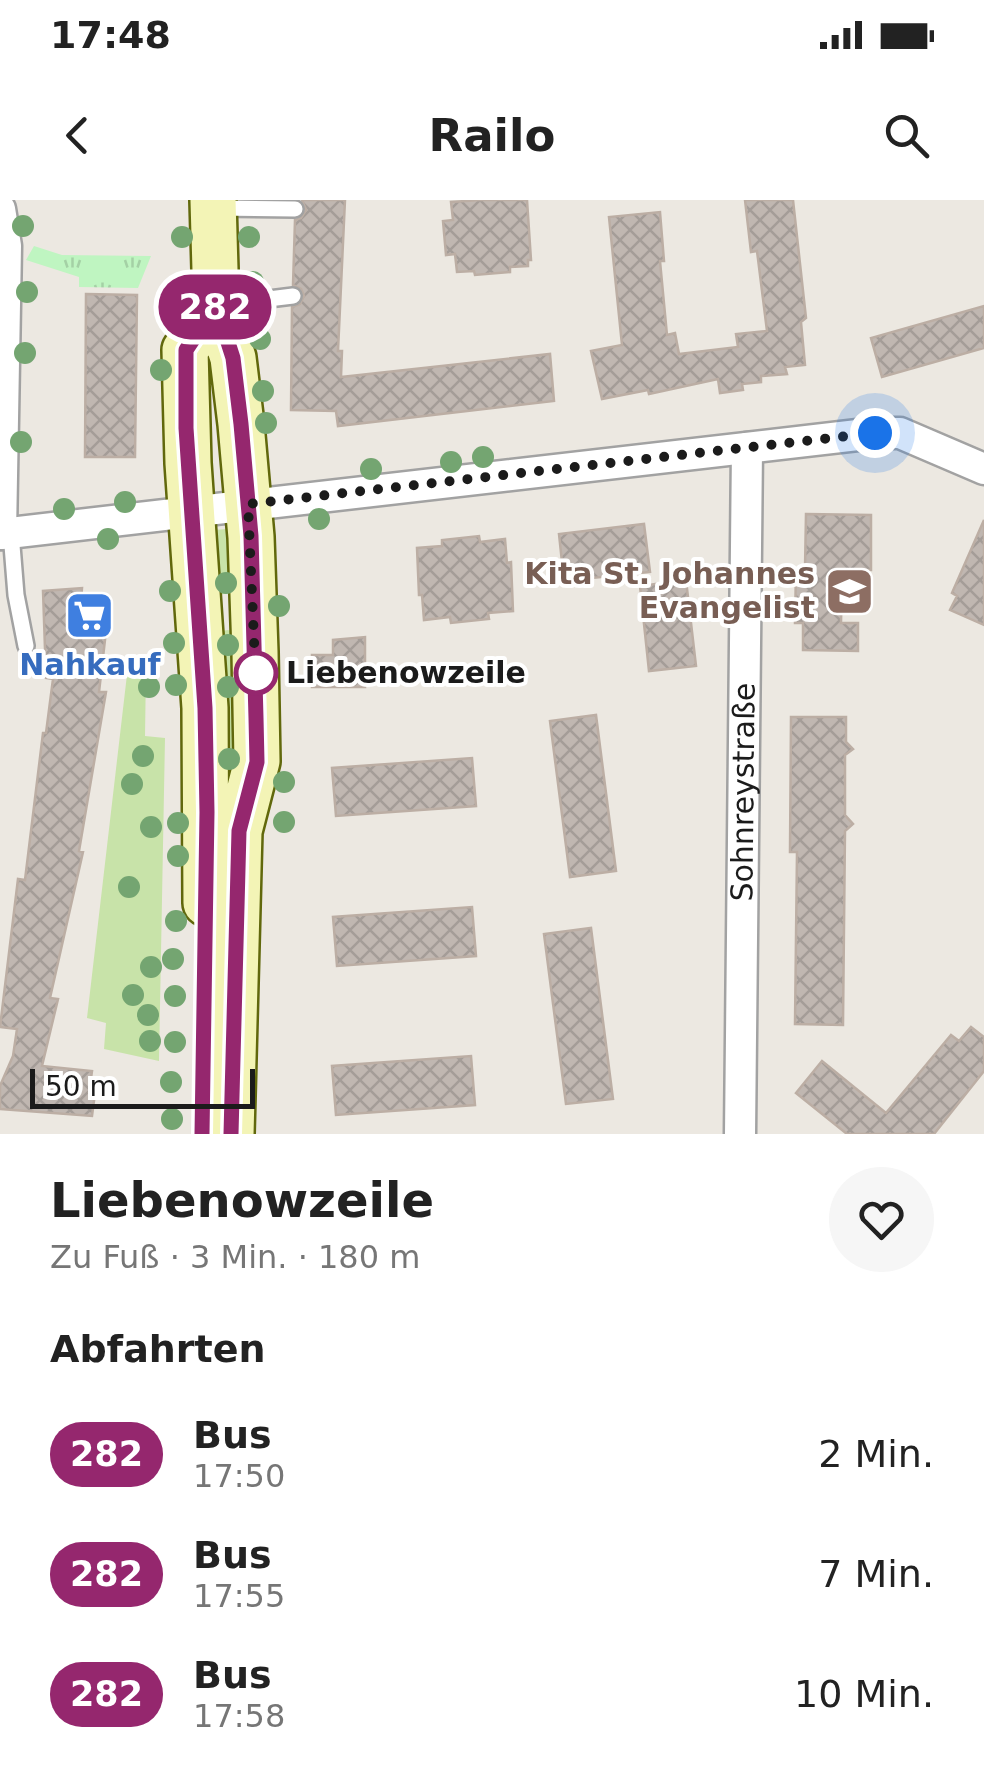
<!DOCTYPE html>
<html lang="de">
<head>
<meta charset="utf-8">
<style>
	body { margin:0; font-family:"DejaVu Sans",sans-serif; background:#f6f6f6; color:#222; height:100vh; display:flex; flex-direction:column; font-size:38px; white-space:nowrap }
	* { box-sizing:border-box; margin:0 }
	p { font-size:32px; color:#767676 }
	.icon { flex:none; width:55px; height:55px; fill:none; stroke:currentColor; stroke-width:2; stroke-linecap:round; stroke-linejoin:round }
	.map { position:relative; height:934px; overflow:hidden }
	.side { display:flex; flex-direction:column; background:#fff; flex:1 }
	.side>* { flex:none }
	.badge { padding:0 20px; border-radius:32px; font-size:35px; line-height:65px }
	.scale { position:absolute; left:30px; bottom:25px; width:225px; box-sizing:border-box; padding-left:10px; border:5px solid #1b1b1b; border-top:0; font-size:28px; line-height:35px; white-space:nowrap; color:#1b1b1b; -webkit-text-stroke:8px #fff; paint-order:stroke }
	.you { position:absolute; width:50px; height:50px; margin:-25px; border:8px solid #fff; border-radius:50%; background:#1a73e8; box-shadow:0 0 0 15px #1a73e833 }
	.map>.badge { position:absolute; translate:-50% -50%; box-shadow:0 0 0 5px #fff }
	h2 { padding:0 50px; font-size:38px; line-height:90px }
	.round { display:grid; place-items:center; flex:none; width:105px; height:105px; border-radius:52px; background:#f6f6f6 }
	.summary { display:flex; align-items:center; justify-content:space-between; height:170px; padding:0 50px }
	h1 { font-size:48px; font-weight:800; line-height:75px }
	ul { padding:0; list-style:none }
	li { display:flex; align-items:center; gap:30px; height:120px; padding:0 50px }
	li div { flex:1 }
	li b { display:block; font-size:38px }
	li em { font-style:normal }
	li .badge { min-width:110px; font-weight:700; text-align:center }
	.status { display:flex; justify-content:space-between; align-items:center; height:70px; padding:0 50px; background:#fff; direction:ltr }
	.status svg { height:28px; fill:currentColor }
	header { display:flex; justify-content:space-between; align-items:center; height:130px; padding:0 50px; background:#fff; font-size:45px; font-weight:800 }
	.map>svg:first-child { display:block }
</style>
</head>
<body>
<div class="status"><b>17:48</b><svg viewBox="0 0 49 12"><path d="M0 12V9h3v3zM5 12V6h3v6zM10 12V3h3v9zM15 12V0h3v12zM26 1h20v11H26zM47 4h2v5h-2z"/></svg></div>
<header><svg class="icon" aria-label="back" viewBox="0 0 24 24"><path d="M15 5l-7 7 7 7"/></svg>Railo<svg class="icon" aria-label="search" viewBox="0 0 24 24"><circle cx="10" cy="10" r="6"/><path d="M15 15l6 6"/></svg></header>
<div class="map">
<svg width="984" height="934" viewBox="0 0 984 934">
	<defs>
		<pattern id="park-tufts" width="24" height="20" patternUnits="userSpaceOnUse" patternTransform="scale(2.5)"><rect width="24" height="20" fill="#bff5c1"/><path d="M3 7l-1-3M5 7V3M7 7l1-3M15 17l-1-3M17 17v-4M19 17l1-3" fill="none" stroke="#a4d1a5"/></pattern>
		<pattern id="building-cross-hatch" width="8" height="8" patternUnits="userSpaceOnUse" patternTransform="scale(2.5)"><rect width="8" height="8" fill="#c0b7b1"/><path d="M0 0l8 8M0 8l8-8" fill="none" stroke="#a49d98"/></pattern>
	</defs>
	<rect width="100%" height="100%" fill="#ece8e1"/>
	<path fill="#c8e3a9" d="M227 329 234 393 215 395 214 330Z
		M228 430 233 432 240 552 226 622 222 431Z
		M128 466 146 469 145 536 165 538 159 861 104 849 106 823 87 818Z"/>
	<path fill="url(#park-tufts)" d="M34 46 62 55 151 56 138 88 79 87V77L26 60Z"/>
	<path fill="url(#building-cross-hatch)" stroke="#bcaea4" stroke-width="2.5" d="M302 0H345L338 151H342L341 177 550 154 554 201 338 226 336 211 291 210 292 107 300 104 304 96 301 89 293 85 295 20 301 18 306 10Z
		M480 0H527L531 60H528V66L510 67V72L475 75 474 71 457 72 455 54 446 55 443 21 453 20 451 2Z
		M745 0H793L806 118 801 122 805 165 785 167 787 174 761 176V182L742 184 743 190 720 193 718 179 649 194 648 190 602 199 591 151 622 145 609 17 660 12 664 61H660L667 135 675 133 679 154 738 147 736 134 767 131 757 51 751 52Z
		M86 94 137 95 135 257H85Z
		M984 106V148L882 177 871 138Z
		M806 314 871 315V370H842L841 423H858V451L803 450V423H795L796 369H805Z
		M984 320V425L950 410 957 396 952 393Z
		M644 324 650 372 564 381 559 334Z
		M479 336 480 342 505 339 507 363 511 362 513 411 488 413 489 419 451 423 450 417 424 420 422 395H419L417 348 442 346V340Z
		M686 380 696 466 649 471 640 386Z
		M82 388 81 401 109 405 99 492H106L79 651 83 652 50 798 58 799 42 866 92 871 89 892 95 893 92 916 0 909V886L13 856 17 829 0 827 18 679 25 680 43 533H46L53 479 46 478 43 391Z
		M365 437V487H312V455H333V440Z
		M596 515 616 671 570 677 550 521Z
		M791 517H846V542L853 549 845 555V615L853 624 845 631 843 825 795 824 797 652H790Z
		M472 558 476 606 336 616 332 568Z
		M472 707 476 756 337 766 333 717Z
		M591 728 613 899 566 904 544 734Z
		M971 827 984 837V871L934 934H847L796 893 822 861 886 913 951 835 959 841Z
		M471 856 475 905 336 915 332 866Z"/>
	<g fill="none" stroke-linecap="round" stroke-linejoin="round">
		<defs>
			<path id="service" d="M217 8 295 9
				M220 105 293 96
				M11 333 16 395 26 446"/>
			<g id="minor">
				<path d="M0 9 6 46 1 334"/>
				<path d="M0 334 875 233H900L984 269"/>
				<path id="s1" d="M740 934 747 248"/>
			</g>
			<path id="secondary" d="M213 0 216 105 233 158 241 224 251 337 255 452 257 561 239 631 231 934
				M206 703 205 508 188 263 185 150 216 105"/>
		</defs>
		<use href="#service" stroke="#a2a2a2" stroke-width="20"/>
		<use href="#minor" stroke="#a2a2a2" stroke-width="35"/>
		<use href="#secondary" stroke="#61680c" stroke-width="50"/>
		<use href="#service" stroke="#fff" stroke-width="15"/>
		<use href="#minor" stroke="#fff" stroke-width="30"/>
		<use href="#secondary" stroke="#f3f4b6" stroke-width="45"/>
	</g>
	<g fill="#74a571">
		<circle cx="23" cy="26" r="11"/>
		<circle cx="182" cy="37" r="11"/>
		<circle cx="249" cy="37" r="11"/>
		<circle cx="253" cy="82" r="11"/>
		<circle cx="27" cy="92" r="11"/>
		<circle cx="170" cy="98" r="11"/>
		<circle cx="260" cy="139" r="11"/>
		<circle cx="25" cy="153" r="11"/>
		<circle cx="161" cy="170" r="11"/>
		<circle cx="263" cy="191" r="11"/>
		<circle cx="266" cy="223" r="11"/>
		<circle cx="21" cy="242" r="11"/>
		<circle cx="483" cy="257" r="11"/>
		<circle cx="451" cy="262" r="11"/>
		<circle cx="371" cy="269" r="11"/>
		<circle cx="125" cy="302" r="11"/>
		<circle cx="64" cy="309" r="11"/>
		<circle cx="319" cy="319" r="11"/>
		<circle cx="108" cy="339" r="11"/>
		<circle cx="226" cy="383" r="11"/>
		<circle cx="170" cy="391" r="11"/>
		<circle cx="279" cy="406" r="11"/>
		<circle cx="174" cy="443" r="11"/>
		<circle cx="228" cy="445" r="11"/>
		<circle cx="176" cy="485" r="11"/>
		<circle cx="149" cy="487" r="11"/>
		<circle cx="228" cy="487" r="11"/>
		<circle cx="143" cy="556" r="11"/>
		<circle cx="229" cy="559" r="11"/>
		<circle cx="284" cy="582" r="11"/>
		<circle cx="132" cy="584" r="11"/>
		<circle cx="284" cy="622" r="11"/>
		<circle cx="178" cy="623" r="11"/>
		<circle cx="151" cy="627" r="11"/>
		<circle cx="178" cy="656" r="11"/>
		<circle cx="129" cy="687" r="11"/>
		<circle cx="176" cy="721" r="11"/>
		<circle cx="173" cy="759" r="11"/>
		<circle cx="151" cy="767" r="11"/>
		<circle cx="133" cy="795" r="11"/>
		<circle cx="175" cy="796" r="11"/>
		<circle cx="148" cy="815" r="11"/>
		<circle cx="150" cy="841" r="11"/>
		<circle cx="175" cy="842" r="11"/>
		<circle cx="171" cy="882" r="11"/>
		<circle cx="172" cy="919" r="11"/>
	</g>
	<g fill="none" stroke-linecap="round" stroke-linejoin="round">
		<defs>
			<path id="line" d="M202 934 207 612 205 508 186 228V150L216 105 233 158 241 224 251 336 256 518 257 562 239 631 231 934"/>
		</defs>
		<use href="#line" stroke="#fff" stroke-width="22"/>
		<use href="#line" stroke="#95276e" stroke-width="15"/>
		<path stroke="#1b1b1b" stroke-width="10" stroke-dasharray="0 18" d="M256 473V485L248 304 875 233"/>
	</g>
	<defs>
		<symbol id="school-square" viewBox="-11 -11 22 22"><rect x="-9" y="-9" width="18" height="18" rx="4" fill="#8d6e63" stroke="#fff"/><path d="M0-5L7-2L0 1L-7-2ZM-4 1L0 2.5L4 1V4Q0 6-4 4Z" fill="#fff"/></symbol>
		<symbol id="supermarket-square" viewBox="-11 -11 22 22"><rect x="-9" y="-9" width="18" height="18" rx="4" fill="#3f7fe0" stroke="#fff"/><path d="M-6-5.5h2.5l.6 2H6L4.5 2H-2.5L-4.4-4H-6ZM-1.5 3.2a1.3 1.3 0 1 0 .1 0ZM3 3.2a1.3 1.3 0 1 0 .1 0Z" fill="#fff"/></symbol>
	</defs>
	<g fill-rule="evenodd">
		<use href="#school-square" x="822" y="364" width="55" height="55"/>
		<use href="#supermarket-square" x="62" y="388" width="55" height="55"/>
	</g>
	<circle fill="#fff" stroke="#95276e" stroke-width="5" cx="256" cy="473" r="20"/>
	<g text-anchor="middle" stroke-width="8" stroke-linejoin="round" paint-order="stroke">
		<g font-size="30" font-weight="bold" fill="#785e54" stroke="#fff" text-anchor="end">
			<text x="815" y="384">Kita St. Johannes<tspan x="815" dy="34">Evangelist</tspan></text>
		</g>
		<g font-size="30" font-weight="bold" fill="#366cbe" stroke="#fff">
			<text x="90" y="475">Nahkauf</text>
		</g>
		<g font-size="30" font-weight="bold" fill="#1b1b1b" stroke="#fff" text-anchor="start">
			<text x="286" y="483">Liebenowzeile</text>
		</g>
		<g font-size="30" fill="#1b1b1b" stroke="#fff">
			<text dy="10" stroke="none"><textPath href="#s1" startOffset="342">Sohnreystraße</textPath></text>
		</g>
	</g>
</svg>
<div class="scale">50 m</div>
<div class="you" style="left:875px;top:233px"></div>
<b class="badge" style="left:215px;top:107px;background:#95276e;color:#fff">282</b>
</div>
<section class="side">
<div class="summary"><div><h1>Liebenowzeile</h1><p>Zu Fuß · 3 Min. · 180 m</p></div><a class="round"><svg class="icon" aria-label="heart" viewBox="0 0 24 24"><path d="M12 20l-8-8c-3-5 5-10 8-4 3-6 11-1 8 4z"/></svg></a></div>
<h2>Abfahrten</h2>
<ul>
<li><span class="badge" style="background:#95276e;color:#fff">282</span><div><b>Bus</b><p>17:50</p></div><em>2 Min.</em></li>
<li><span class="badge" style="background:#95276e;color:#fff">282</span><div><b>Bus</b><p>17:55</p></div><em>7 Min.</em></li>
<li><span class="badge" style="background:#95276e;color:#fff">282</span><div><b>Bus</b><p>17:58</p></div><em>10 Min.</em></li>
</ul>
</section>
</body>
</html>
